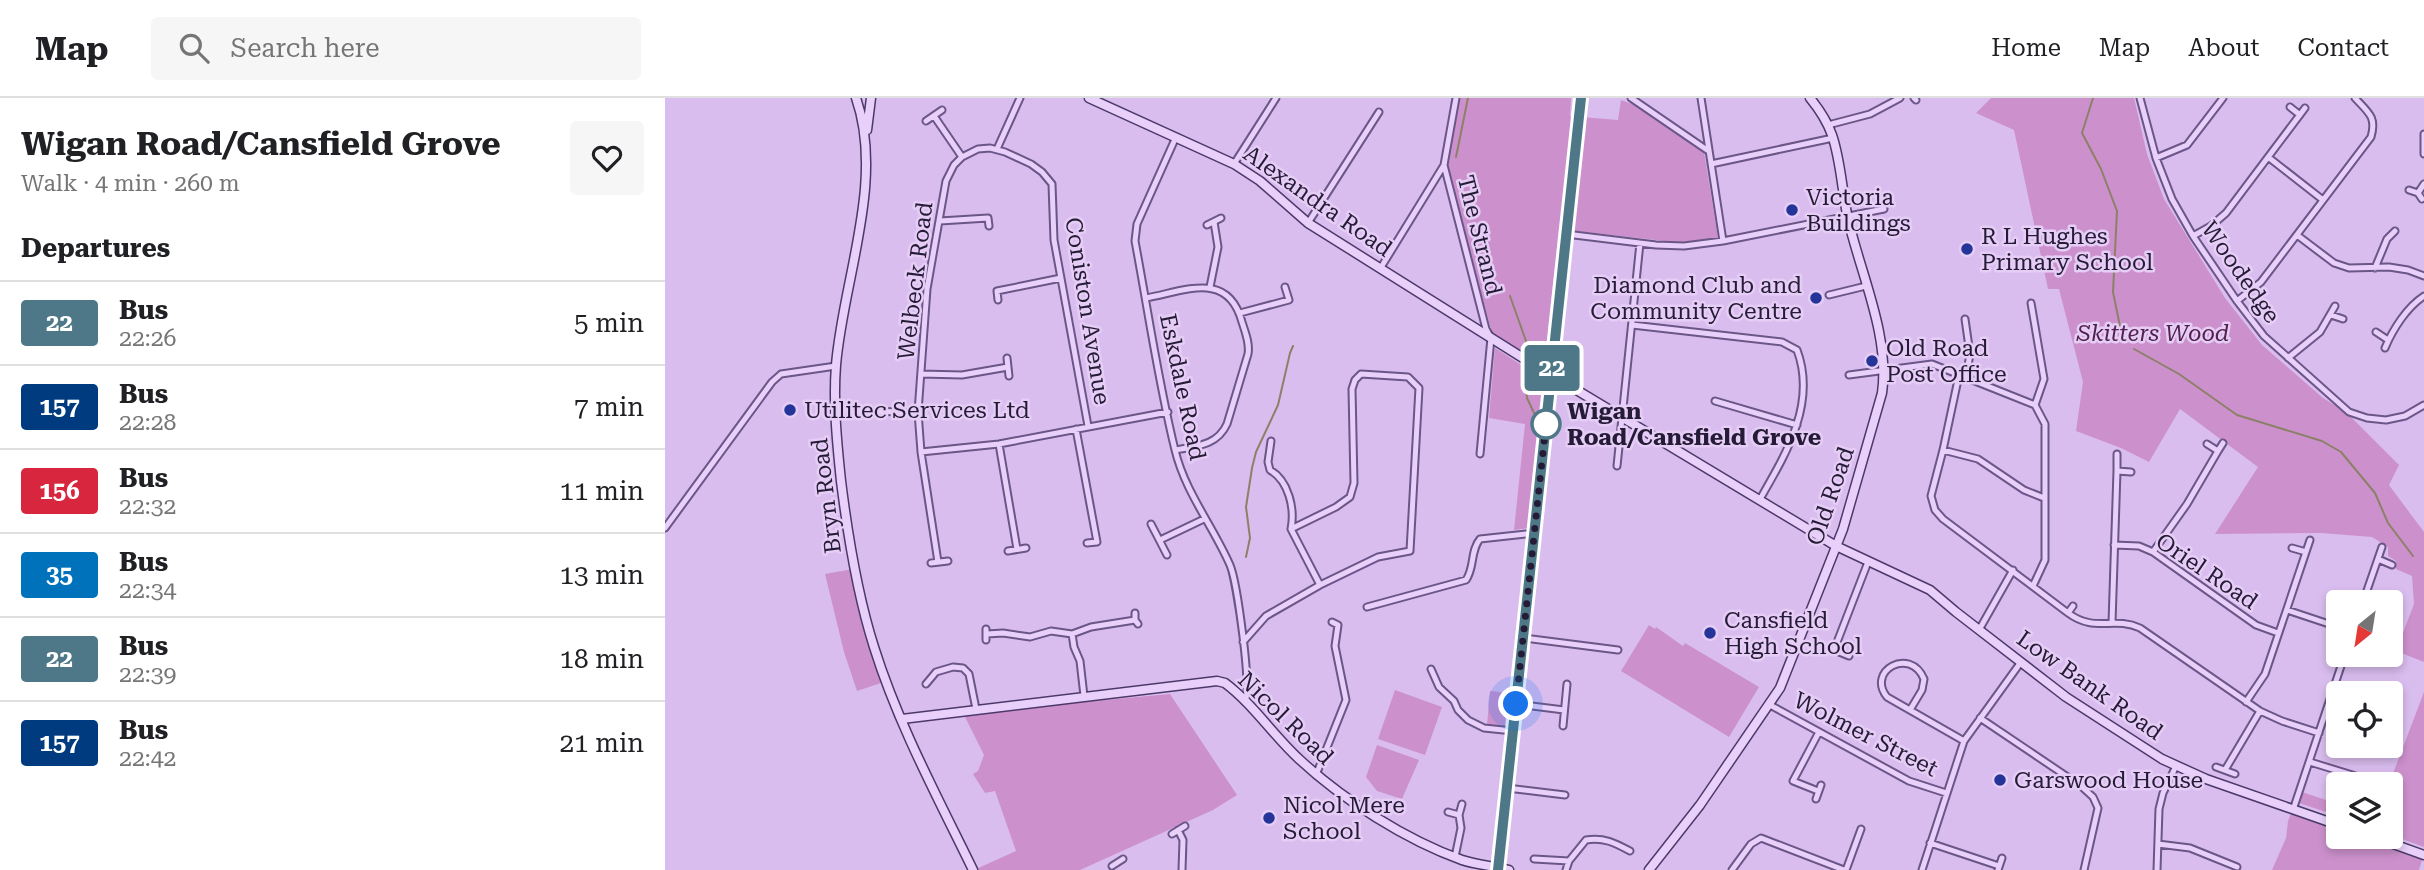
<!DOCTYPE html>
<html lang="en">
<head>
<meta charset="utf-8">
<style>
	body { margin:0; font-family:"Roboto Serif",serif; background:#f6f6f6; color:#202124; height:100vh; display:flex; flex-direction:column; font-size:26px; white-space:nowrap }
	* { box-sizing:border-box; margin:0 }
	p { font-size:23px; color:#757577 }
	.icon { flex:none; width:38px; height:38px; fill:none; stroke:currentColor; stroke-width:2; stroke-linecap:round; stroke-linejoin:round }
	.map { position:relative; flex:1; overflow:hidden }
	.details { display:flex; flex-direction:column; background:#fff; width:665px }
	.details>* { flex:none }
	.badge { padding:0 14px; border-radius:5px; font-size:24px; line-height:46px }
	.needle { width:46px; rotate:210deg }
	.buttons { position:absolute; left:1661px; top:492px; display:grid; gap:14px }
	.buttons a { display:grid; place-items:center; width:77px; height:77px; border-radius:7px; background:#fff; box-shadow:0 4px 10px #0003; font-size:35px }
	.you { position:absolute; width:35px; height:35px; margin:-18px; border:5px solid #fff; border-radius:50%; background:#1a73e8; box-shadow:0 0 0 10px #1a73e833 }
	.map>.badge { position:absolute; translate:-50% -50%; box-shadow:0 0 0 4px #fff }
	h2 { padding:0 21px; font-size:26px; line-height:63px }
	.round { display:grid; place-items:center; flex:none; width:74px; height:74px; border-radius:7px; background:#f6f6f6 }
	.overview { display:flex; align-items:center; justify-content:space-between; height:119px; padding:0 21px }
	h1 { font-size:33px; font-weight:700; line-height:52px }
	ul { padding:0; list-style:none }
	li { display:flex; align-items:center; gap:21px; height:84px; padding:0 21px; border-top:2px solid #e0e0e0 }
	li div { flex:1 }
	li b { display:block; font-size:26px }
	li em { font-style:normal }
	li .badge { min-width:77px; font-weight:700; text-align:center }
	header { display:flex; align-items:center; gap:42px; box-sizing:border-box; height:98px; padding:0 35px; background:#fff; border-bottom:2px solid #e0e0e0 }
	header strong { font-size:33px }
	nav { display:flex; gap:38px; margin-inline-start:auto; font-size:24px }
	.search { width:490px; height:63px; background:#f6f6f6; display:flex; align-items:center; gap:18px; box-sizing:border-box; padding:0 24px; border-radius:7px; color:#757577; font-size:26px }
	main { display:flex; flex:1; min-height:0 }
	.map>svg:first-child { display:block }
</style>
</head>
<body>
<header>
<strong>Map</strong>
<div class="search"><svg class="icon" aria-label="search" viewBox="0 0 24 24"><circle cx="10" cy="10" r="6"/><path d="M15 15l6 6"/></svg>Search here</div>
<nav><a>Home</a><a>Map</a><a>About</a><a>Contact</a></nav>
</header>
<main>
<section class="details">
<div class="overview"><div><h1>Wigan Road/Cansfield Grove</h1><p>Walk · 4 min · 260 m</p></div><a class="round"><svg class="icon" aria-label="heart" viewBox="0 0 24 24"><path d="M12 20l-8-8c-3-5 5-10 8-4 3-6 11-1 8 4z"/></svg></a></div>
<h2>Departures</h2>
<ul>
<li><span class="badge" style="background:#4e7888;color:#fff">22</span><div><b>Bus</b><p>22:26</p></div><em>5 min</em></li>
<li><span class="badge" style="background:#003b80;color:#fff">157</span><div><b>Bus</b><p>22:28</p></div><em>7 min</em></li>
<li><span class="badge" style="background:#d7263d;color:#fff">156</span><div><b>Bus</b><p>22:32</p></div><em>11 min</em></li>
<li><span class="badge" style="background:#0072bc;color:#fff">35</span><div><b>Bus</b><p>22:34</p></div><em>13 min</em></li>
<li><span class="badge" style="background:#4e7888;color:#fff">22</span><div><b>Bus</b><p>22:39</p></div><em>18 min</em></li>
<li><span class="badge" style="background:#003b80;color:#fff">157</span><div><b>Bus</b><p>22:42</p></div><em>21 min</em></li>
</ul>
</section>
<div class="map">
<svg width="1759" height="772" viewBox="0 0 1759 772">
	<rect width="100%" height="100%" fill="#dabdef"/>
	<path fill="#cc91cd" d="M793 0H906L905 18 953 22 956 2 972 8 1039 54 1053 140 1017 145 894 131 879 269 827 235 780 64Z
		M1326 0H1469L1482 56 1499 101 1560 200 1597 247 1658 300 1681 314 1734 367 1724 387 1759 434V564L1731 553 1749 506 1747 478 1731 471V463L1723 458V449L1707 439 1656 435 1550 436 1593 369 1515 311 1484 364 1456 350 1411 333 1418 284 1394 191H1383L1349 32 1311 15Z
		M830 250 878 281 865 430 849 432 860 326 824 320Z
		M188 471 219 584 192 593 179 554 160 476Z
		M984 527 990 531 991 529 1018 548 1020 545 1094 589 1064 639 956 573Z
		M730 592 777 609 760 657 713 641Z
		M825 593 843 595 840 629 822 627Z
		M1759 594V749L1726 737 1724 686Z
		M505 596 572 697 548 712 415 772H309L351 753 330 693 320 695 308 676 313 673 319 657 298 615Z
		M712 647 754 662 737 701 712 693 701 679Z
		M1634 693 1673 706V718L1631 704Z
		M1626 715 1673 732V738L1691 739 1757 762 1754 772H1607L1621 740 1623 723Z"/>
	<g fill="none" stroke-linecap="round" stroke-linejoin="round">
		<path stroke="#8d8068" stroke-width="2" d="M1428 0 1417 35 1436 71 1452 113 1448 194 1458 243
			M791 59 803 0
			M845 198 861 243 859 256
			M1469 251 1514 276 1572 317 1657 343 1676 354 1710 395 1723 425 1748 458
			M859 268 862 300 869 315
			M581 459 585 440 581 409 587 370 591 354 613 307 625 255 628 248"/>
		<defs>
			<path id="street" d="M791 0 779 67 821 231 826 240 815 356
				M966 0 1042 52
				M1036 0 1058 143
				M1249 0 1251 2
				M1475 0 1491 60 1507 101 1528 138 1572 203 1599 238 1684 314 1702 320 1721 322 1740 318 1759 307
				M1625 9 1635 17
				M269 18 297 59
				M261 23 277 12
				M1163 27 1205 16 1235 0
				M1759 36V56
				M511 39 472 126 470 143C483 212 493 283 510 352 520 394 548 428 565 467 572 484 587 590 580 604
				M332 51 355 0
				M1603 59 1658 102
				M1491 60 1522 47 1558 0
				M569 66 611 0
				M1046 66 1168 40
				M1744 92 1753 95 1757 101
				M1753 95 1759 86
				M275 123 323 120 324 128
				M643 125 714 14
				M542 127 556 120
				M901 136 991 147 1019 148 1058 143 1219 111
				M1632 137 1669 165 1684 170 1724 169 1743 172 1759 178
				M1528 138 1546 128 1561 115 1640 10
				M1710 170 1722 141 1730 133
				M715 171 779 67
				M545 189 553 149 549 124
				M1164 197 1201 188
				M481 200C520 193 563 172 577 224 580 234 585 245 583 256L562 326C552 348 531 348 510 352
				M333 202 332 193 396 180
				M1572 203 1596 184 1706 39C1712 19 1703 14 1690 0
				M1366 205 1379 281 1370 307
				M575 215 624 202 620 189
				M1666 217 1678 221
				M1300 221 1305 256 1301 279
				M967 227 1117 244 1132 252C1152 305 1121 356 1095 401
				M1711 234 1723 242
				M1720 250C1728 231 1742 209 1759 198
				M342 260 344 278
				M1623 260 1655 234 1670 208
				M256 276 297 277 343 269
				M1184 277 1267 266 1370 307 1380 326V462L1368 488
				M1294 277 1278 352 1266 398 1270 412 1278 421 1403 515
				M1050 303 1132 327
				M172 313 253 314
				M411 331 432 444 422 445
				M606 343 603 364 605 372C624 383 630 411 626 431
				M334 346 352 451
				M1542 346 1553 353 1558 345
				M1278 352 1313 361 1359 392 1379 400
				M256 354 334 346 503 314
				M1452 356V373L1466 374
				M952 368 975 145
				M486 426 502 457
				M0 430 107 284 116 276 171 268
				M495 442 539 421
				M1449 447 1474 448 1488 454 1591 527 1613 535
				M1627 450 1641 454
				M343 453 361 450
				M1488 454 1522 406 1553 353
				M1713 461 1727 467
				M273 464 256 354 253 314 262 191 281 83 289 67 297 59 313 51 325 50 340 54 366 66 377 74 387 86 389 142 423 328
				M266 465 283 463
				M1698 504 1717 449
				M1408 508 1403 515C1430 535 1448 518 1475 530L1595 613 1617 623 1654 635
				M702 509 801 482C810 469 805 453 815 441L870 435
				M1622 512 1673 529
				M470 515V522L473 526
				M1447 525 1452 373
				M321 531V542
				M1314 532 1348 472
				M322 536 338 535 365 539 386 533 407 536 426 529 470 522
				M407 536 409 549 415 563 419 598
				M859 540 953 552
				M578 544 601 518 655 487 713 459 745 453 754 290 743 279 696 276 690 282 687 291 689 385 685 399 671 409 626 431 655 487
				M1184 558 1169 552 1203 464
				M766 571 774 589 789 603 793 612 803 622 819 630 848 633
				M261 586 271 574 288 569 298 570 304 576 311 611
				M1581 604 1600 576 1645 442
				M851 606 899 612
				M1105 607 1244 683 1281 695
				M1245 612 1257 592 1259 581C1245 548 1201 573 1222 599L1299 643
				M1315 620 1416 688 1428 699 1433 710 1419 772
				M898 628 902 586
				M1645 664 1710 684 1709 686
				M1551 669 1570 676
				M1560 672 1595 613
				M651 677 681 602 670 548 673 527 667 524
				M842 690 900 697
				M1153 693 1128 683 1154 634
				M1151 701 1156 687
				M1628 712 1680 556
				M783 714 794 717
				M513 732 518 742 517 772
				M507 736 520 728
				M1265 745 1334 768
				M1493 746 1525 750 1572 769
				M790 759 796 730 794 717 797 706
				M869 761 904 763
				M447 768 458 761
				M901 772 904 763 921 742C939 739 950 745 965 753
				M1067 772 1086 746 1096 740 1179 772
				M1181 772 1196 731
				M1257 772 1299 643 1356 564
				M1333 772 1337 760
				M1492 772 1494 711 1498 695 1511 668"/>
			<path id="secondary" d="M191 0C220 83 178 182 171 267 168 305 172 345 176 383 183 439 192 496 209 549 233 626 273 700 308 772
				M424 0 569 66 595 83 643 125 858 260 879 273 887 274
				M202 32 206 0
				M886 280 895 282 1171 448 1265 492 1291 514 1401 599 1497 661 1541 681 1673 727
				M237 621 552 583 560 585C588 606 608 637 634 661 678 702 741 742 797 762 812 767 829 768 844 772
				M1706 738 1759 757
				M984 772 1035 707 1115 590 1178 431 1217 295C1225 238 1196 177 1183 121 1177 94 1176 63 1167 37 1162 23 1154 11 1145 0"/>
			<path id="primary" d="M833 772 916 0"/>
		</defs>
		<use href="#street" stroke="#6a5687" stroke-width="9"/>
		<use href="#secondary" stroke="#4b3969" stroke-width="11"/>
		<use href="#primary" stroke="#392b54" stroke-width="12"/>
		<use href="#street" stroke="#e8d0fa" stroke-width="5"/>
		<use href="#secondary" stroke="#e8d0fa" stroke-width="8"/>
		<use href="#primary" stroke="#c992f4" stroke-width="9"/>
	</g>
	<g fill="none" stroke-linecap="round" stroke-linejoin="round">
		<defs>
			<path id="line" d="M833 772 916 0"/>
		</defs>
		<use href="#line" stroke="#fff" stroke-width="16"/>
		<use href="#line" stroke="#4e7888" stroke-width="10"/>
		<path stroke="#251b36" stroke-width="7" stroke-dasharray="0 12.6" d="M851 606 881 326"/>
	</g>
	<g fill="#243498" stroke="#e5cdf6" stroke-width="2.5">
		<circle cx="1127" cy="112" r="7"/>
		<circle cx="1302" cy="151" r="7"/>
		<circle cx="1151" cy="200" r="7"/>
		<circle cx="1207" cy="263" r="7"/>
		<circle cx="125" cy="312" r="7"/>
		<circle cx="1045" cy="535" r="7"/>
		<circle cx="1335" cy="682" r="7"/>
		<circle cx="604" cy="720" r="7"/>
	</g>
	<circle fill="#fff" stroke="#4e7888" stroke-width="3.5" cx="881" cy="326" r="14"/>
	<g text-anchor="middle" stroke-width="5" stroke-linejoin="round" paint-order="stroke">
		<g font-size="23" fill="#251b36" stroke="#e5cdf6" text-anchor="start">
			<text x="1141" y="107">Victoria<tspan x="1141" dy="26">Buildings</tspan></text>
			<text x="1316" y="146">R L Hughes<tspan x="1316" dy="26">Primary School</tspan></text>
			<text x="1137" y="195" text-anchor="end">Diamond Club and<tspan x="1137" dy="26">Community Centre</tspan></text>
			<text x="1221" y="258">Old Road<tspan x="1221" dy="26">Post Office</tspan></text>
			<text x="139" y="320">Utilitec Services Ltd</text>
			<text x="1059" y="530">Cansfield<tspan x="1059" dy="26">High School</tspan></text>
			<text x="1349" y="690">Garswood House</text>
			<text x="618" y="715">Nicol Mere<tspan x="618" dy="26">School</tspan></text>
		</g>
		<g font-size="23" fill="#251b36" stroke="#e5cdf6">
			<text transform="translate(653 103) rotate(35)" y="8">Alexandra Road</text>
			<text transform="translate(815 137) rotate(76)" y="8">The Strand</text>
			<text transform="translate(1576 174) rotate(55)" y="8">Woodedge</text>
			<text transform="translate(250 183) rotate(-83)" y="8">Welbeck Road</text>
			<text transform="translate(423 213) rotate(81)" y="8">Coniston Avenue</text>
			<text transform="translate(518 289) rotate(78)" y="8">Eskdale Road</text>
			<text transform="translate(161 398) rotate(-97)" y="8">Bryn Road</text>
			<text transform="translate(1165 398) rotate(-71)" y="8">Old Road</text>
			<text transform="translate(1542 473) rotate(34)" y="8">Oriel Road</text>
			<text transform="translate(1425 587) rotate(35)" y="8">Low Bank Road</text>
			<text transform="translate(621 620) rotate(44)" y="8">Nicol Road</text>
			<text transform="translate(1201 636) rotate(27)" y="8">Wolmer Street</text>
		</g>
		<g font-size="23" font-style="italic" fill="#53214d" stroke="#e5cdf6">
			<text x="1488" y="243">Skitters Wood</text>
		</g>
		<g font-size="23" font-weight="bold" fill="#251b36" stroke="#e5cdf6" text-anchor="start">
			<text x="902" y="321">Wigan<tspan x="902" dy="26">Road/Cansfield Grove</tspan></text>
		</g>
	</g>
</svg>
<div class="buttons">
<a><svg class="needle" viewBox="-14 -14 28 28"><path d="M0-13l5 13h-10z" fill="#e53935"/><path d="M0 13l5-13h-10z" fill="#757577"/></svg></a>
<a><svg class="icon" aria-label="locate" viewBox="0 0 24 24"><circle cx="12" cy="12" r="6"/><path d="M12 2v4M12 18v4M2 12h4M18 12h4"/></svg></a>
<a><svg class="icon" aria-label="layers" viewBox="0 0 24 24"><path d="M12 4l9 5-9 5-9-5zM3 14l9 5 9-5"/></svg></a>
</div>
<div class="you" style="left:851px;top:606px"></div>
<b class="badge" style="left:887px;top:270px;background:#4e7888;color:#fff">22</b>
</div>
</main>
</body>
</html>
